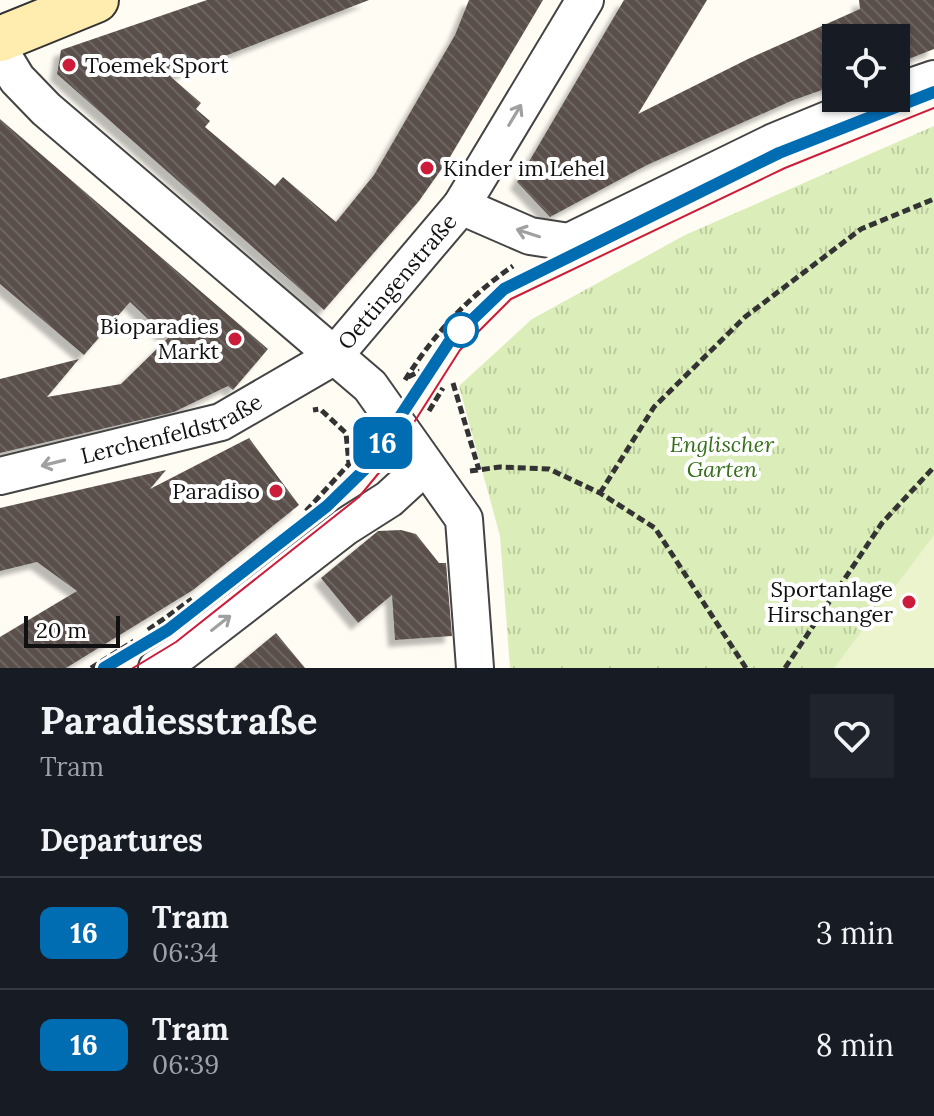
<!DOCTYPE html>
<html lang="en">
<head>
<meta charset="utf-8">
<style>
	body { margin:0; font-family:Lora,serif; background:#20242c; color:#f1f3f6; height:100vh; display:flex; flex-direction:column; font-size:30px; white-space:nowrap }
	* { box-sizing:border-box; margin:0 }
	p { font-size:26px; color:#9ea1a6 }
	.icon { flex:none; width:44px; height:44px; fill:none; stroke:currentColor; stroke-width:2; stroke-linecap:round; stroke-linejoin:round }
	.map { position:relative; height:668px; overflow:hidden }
	.details { display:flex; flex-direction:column; background:#171b24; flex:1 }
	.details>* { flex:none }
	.badge { padding:0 16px; border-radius:12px; font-size:28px; line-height:52px }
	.fabs { position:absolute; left:822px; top:24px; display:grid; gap:16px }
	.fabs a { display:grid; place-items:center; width:88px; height:88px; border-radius:0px; background:#171b24; box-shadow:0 2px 6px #0004; font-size:40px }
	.scale { position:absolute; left:24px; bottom:20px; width:96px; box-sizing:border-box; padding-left:8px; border:4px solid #111; border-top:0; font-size:22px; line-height:28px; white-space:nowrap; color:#111; -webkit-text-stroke:6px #fff; paint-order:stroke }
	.map>.badge { position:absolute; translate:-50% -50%; box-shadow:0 0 0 4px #fff }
	h2 { padding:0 40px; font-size:30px; line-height:72px }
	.round { display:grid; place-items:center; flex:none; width:84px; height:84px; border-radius:0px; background:#20242c }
	.summary { display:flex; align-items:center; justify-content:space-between; height:136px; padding:0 40px }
	h1 { font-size:38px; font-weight:800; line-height:60px }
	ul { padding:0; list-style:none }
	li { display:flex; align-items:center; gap:24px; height:112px; padding:0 40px; border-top:2px solid #363941 }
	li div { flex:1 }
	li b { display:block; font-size:30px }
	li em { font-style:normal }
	li .badge { min-width:88px; font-weight:700; text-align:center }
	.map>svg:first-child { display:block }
</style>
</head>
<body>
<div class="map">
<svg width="934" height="668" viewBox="0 0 934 668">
	<defs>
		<pattern id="park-tufts" width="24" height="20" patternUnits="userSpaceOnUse" patternTransform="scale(2)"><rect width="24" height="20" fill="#dbeeb9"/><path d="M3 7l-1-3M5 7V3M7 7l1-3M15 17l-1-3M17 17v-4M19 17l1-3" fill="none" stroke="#bbcb9e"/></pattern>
		<pattern id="building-back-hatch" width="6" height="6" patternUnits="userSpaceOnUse" patternTransform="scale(2)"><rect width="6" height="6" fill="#5a504c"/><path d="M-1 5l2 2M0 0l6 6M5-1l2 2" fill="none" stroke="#6d6562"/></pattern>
		<filter id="shadow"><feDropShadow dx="-7" dy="7" stdDeviation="2" flood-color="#0004"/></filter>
	</defs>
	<rect width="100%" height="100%" fill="#fffcf4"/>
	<path fill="url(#park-tufts)" d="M934 126V668H510L500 536 459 386 532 319 685 235Z"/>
	<path fill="#ebf4cc" d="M934 535V668H834Z"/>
	<path fill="url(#building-back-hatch)" filter="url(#shadow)" d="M207 0H369L171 77 201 103 196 109 210 121 205 127 275 186 283 177 336 222 374 175 455 35 469 0H543L450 157 419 201 324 310 57 74 61 50Z
		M624 0H707L638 114 748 59 860 9 859 0H934V49L896 64V38H836V85L791 101 647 165 550 217 517 182Z
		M0 119 268 349 233 390 228 386 174 412 0 453V379L79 359 47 397 121 384 168 338 130 302 84 355 0 284Z
		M249 438 299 505 193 590 66 668H0V637L77 591 37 562 0 571V508L166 470 150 489Z
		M401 530 416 534 439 563H446L452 636 395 640 392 595 358 623 321 578 378 531Z
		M276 633 305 668H234Z"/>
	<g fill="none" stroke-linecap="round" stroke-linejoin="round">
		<defs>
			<g id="street">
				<path d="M0 51 17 79 46 109 370 386 464 519 475 668"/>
				<path d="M896 92 934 79"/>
				<path d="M461 206 530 236 569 242 774 142 881 98"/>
				<path id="s1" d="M0 476 221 422 333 357 461 206 585 0"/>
				<path d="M157 668 183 652 345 527 389 499 425 466"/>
			</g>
			<path id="secondary" d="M0 39 96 0"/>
		</defs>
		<use href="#street" stroke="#444" stroke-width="40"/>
		<use href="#secondary" stroke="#333" stroke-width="48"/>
		<path stroke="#333" stroke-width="5" stroke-dasharray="8 4" stroke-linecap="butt" d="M408 377 420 371
			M405 380C434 334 468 297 513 266
			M453 383 479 470
			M429 411 443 388
			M470 471 500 467 549 469 600 493 655 528 746 668
			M347 482 367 467
			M600 493 654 407 745 317 861 229 934 199
			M306 511 349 464 346 433 320 409 313 410
			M148 630 192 599
			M91 668 134 641
			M785 668 882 523 934 467"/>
		<use href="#street" stroke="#fff" stroke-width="36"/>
		<use href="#secondary" stroke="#ffedaf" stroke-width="44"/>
		<path stroke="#cd1c3a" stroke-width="2" d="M104 668 168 630 327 506 367 467 449 342 504 289 779 153 934 92
			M133 668 176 642 359 497 392 457 460 350 511 299 785 168 934 108"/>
	</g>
	<defs><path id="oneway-shaft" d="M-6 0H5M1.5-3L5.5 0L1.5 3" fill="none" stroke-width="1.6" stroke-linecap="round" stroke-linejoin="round" transform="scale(2)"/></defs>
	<g stroke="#a0a0a0">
		<use href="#oneway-shaft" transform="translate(515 115) rotate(-59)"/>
		<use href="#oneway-shaft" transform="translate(528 233) rotate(-162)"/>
		<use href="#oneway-shaft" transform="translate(53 463) rotate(166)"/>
		<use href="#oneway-shaft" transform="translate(221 623) rotate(-38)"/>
	</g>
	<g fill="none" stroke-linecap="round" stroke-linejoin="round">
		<defs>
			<path id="line" d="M104 668 168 630 327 506 367 467 449 342 504 289 779 153 934 92"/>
		</defs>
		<use href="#line" stroke="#fff" stroke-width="18"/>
		<use href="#line" stroke="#006cb2" stroke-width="12"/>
	</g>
	<g fill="#cd1c3a" stroke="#fff" stroke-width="3">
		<circle cx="69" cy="65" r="8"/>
		<circle cx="427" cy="168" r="8"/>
		<circle cx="235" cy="339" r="8"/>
		<circle cx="276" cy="491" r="8"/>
		<circle cx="909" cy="602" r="8"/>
	</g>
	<circle fill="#fff" stroke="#006cb2" stroke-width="4" cx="461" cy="330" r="16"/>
	<g text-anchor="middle" stroke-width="8" stroke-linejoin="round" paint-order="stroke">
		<g font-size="22" fill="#111" stroke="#fff" text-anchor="end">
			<text x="85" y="73" text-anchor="start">Toemek Sport</text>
			<text x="443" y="176" text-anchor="start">Kinder im Lehel</text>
			<text x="219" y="334">Bioparadies<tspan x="219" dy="25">Markt</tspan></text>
			<text x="260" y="499">Paradiso</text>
			<text x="893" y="597">Sportanlage<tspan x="893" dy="25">Hirschanger</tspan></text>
		</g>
		<g font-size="22" fill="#111" stroke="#fff">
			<text dy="8" stroke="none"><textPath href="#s1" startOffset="456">Oettingenstraße</textPath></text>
			<text dy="8" stroke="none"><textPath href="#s1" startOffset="178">Lerchenfeldstraße</textPath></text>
		</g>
		<g font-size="22" font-style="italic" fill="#366f1a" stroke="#fff">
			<text x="722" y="452">Englischer<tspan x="722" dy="25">Garten</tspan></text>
		</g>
	</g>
</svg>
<div class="fabs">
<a><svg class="icon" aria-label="locate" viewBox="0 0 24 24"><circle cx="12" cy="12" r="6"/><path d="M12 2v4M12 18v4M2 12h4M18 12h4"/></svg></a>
</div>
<div class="scale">20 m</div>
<b class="badge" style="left:383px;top:443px;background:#006cb2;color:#fff">16</b>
</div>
<section class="details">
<div class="summary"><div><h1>Paradiesstraße</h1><p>Tram</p></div><a class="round"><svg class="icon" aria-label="heart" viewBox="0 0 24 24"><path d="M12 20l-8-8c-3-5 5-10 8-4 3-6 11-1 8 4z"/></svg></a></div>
<h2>Departures</h2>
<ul>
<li><span class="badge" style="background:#006cb2;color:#fff">16</span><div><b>Tram</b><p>06:34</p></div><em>3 min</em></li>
<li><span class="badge" style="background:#006cb2;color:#fff">16</span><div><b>Tram</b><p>06:39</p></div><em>8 min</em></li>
</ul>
</section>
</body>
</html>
